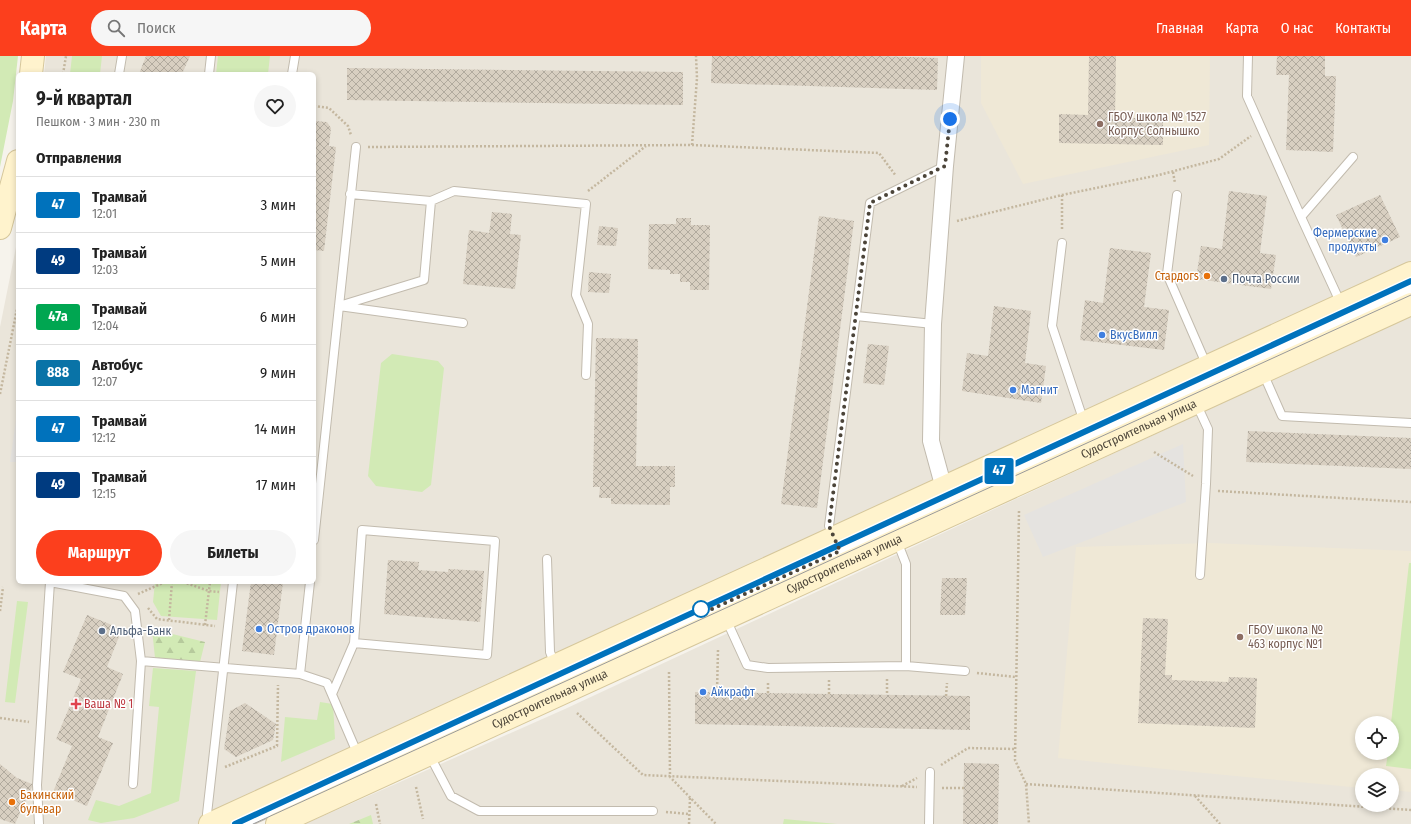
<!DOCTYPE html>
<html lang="ru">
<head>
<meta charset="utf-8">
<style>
	body { margin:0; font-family:"Fira Sans Condensed",sans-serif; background:#f6f6f6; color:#222; height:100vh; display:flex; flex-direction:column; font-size:15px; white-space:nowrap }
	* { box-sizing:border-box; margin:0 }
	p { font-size:13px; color:#767676 }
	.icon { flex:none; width:22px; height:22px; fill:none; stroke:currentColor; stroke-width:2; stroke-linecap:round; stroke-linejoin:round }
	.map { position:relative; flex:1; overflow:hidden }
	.side { position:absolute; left:16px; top:16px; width:300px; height:512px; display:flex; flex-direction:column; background:#fff; border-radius:6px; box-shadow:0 2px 6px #0003 }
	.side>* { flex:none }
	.badge { padding:0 8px; border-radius:3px; font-size:14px; line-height:26px }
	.buttons { position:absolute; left:1355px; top:660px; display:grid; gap:8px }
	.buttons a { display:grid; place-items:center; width:44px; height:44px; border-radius:50%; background:#fff; box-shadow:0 2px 6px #0003; font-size:20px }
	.you { position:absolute; width:20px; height:20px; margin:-10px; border:3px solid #fff; border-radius:50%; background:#1a73e8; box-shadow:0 0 0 6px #1a73e833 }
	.map>.badge { position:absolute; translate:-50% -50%; box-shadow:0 0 0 2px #fff }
	h2 { padding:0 20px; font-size:15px; line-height:36px }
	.round { display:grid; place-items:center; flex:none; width:42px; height:42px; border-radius:21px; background:#f6f6f6 }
	.head { display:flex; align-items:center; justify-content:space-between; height:68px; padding:0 20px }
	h1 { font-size:19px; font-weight:700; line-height:30px }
	.primary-button { display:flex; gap:8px; margin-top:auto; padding:8px 20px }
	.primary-button a { flex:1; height:46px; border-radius:24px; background:#fc3f1d; color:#fff; font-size:16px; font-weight:700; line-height:46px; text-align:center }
	.primary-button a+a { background:#f6f6f6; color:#222 }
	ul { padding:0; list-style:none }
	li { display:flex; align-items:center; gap:12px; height:56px; padding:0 20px; border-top:1px solid #e0e0e0 }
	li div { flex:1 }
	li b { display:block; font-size:15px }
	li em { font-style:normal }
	li .badge { min-width:44px; font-weight:700; text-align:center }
	header { display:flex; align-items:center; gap:24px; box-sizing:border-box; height:56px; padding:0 20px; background:#fc3f1d; color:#fff }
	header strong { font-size:19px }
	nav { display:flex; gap:22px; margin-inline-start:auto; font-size:14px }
	.search { width:280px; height:36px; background:#f6f6f6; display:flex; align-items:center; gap:10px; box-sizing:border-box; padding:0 14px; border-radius:22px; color:#767676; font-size:15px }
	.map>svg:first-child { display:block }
</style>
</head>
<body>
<header>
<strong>Карта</strong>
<div class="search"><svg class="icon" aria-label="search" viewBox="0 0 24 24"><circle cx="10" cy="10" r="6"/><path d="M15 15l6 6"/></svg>Поиск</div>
<nav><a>Главная</a><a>Карта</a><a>О нас</a><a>Контакты</a></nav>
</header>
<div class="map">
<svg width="1411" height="768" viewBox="0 0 1411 768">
	<defs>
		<pattern id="forest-firs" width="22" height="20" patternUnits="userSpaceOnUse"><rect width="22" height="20" fill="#d2eab5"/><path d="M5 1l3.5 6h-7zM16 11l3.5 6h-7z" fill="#b6ca9c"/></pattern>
		<pattern id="building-cross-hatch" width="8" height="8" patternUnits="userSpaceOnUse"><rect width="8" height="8" fill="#d8cfc1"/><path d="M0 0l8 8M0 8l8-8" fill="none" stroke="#b1aa9e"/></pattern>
	</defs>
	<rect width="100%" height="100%" fill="#f6f3ec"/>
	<path fill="#eae5da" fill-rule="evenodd" d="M46 0H1411V208L200 768H0V271L18 181V526H314V18H44Z
		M1411 259V768H305L565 653ZM1362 667H1392V697H1362ZM1362 719H1392V749H1362Z"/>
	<path fill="#efe8d6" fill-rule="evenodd" d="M981 0H1210L1209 89 1023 128 981 47Z
		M1210 487 1411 495V736L1392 734V719H1362V732L1194 716 1058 702 1076 491ZM1362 667H1392V697H1362Z"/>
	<path fill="#d2eab5" d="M0 0H18L13 45 0 111Z
		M72 0H102L100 18H70Z
		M218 0H270L268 18H216Z
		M392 298 438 305 444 312 431 429 422 436 376 430 368 420 381 307Z
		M1409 507H1411V713L1386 710 1388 697H1392L1391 667Z
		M155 526H221L217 564 161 560 153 546Z
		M17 545 28 546 15 647 5 646Z
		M153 612 196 615 179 745 134 762 101 767 88 764 96 744 119 750 151 737 159 651 149 650Z
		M320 646 333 648 335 683 281 706 285 661 317 664Z
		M784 763 837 768H783Z"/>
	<path fill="url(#forest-firs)" d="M152 573 205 586 200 606 155 602Z
		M371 759 373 768H349Z"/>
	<path fill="#e5e3e0" d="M18 350V406H10Z
		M1183 388 1186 446 1043 501 1024 459Z"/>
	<path fill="url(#building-cross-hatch)" d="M146 0H190L182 18H139Z
		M712 0H879L938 2 937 34 711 27Z
		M1089 0H1116L1115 62H1163V89L1059 87V58L1088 59Z
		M1277 0H1325V20H1336L1333 96 1286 94 1289 19H1276Z
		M347 12 683 16V49L347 44Z
		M314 65 327 66 331 72 329 90 336 91 324 195 314 194Z
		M1229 135 1267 140 1260 197 1276 199 1271 233 1196 223 1201 190 1222 193Z
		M1380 139 1400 181 1356 201 1336 159Z
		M492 156 512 158 510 178 521 179 515 233 463 228 469 174 489 177Z
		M819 160 854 165 817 452 781 448Z
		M676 162H691V169H710L709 234H690V226H680V218H670V214L648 213 649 168H676Z
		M599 170 618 172 616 190 597 189Z
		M1110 192 1151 197 1144 251 1169 254 1164 294 1080 284 1085 244 1103 247Z
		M589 216 611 218 609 237 588 236Z
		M994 250 1031 255 1025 307 1046 310 1041 347 962 335 967 297 988 300Z
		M596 282 638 283 636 410H675V431H670V449L611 448V442H599L600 431H593Z
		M868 288 889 290 884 329 863 327Z
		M1248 375 1411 382V413L1246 406Z
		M388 504 419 506 418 514 448 516V513L484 515 480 566 384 558Z
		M942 522H967L965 559H940Z
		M251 526H283L274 599 242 595Z
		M87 559 122 573 107 611 123 618 98 681 113 687 87 750 53 736 72 690 56 683 81 623 63 616Z
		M1143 562 1168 563 1165 619H1172V624L1228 626 1229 621 1257 622 1255 672 1138 667Z
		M695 636 970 640V674L695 668Z
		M245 647 276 668 273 684 236 701 224 693 230 655Z
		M964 707 999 708 998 768H963Z
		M0 708 17 722 32 728V731L15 768 0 763Z"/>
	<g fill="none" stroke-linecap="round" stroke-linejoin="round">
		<defs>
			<path id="lane" d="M1248 0 1247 40 1301 161
				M119 18 122 0
				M209 18 211 0
				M292 18 295 0
				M350 138 431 145 454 135 586 148 576 239 588 268 586 319
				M1177 139 1167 218 1207 310
				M431 145 424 224 339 250 463 267
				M1062 187 1052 270 1084 366
				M1341 248 1301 161 1353 101
				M856 260 933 268
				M1263 317 1282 360 1411 367
				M1196 347 1208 373 1206 428 1200 519
				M834 481 829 470 870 147 945 110
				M314 484 356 91
				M897 485 906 508V610L965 615
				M547 503 550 596 555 609
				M726 563 747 609 768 612 906 610
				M300 618 310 526
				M332 638 354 587 487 599 495 485 362 474 354 587
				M430 700 451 740 479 755H653
				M133 728 141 605 300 618 327 627 358 699
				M211 767 207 758 233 526
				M39 768 37 729 50 526 124 540 135 555 141 605
				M244 768 1411 233
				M929 768 930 716"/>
			<path id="street" d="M954 458 946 440 931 385 933 268 945 110 956 0"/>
			<g id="secondary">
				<path d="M31 18 33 0"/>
				<path d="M0 172 18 105"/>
				<path d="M210 768 1411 217"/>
				<path id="s1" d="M277 768 1411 248"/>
			</g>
		</defs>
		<use href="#lane" stroke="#c2bbae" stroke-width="10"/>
		<use href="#street" stroke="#c2bbae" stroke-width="18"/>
		<use href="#secondary" stroke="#d6c79b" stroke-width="24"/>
		<path stroke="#c4b79f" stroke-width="2.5" stroke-dasharray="2 2" stroke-linecap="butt" d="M63 18 66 0
			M314 50 329 52 348 70 351 79
			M692 89 879 97 896 120
			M368 91 692 89 697 22 696 0
			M1173 116 1175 127
			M588 135 646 90
			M1062 139V174
			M957 165 1062 139 1159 119 1219 103 1251 80
			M0 338 18 248
			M1154 396 1193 420
			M1218 435 1411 446
			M1019 455 1015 704 1026 728 1029 768
			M183 526 209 535 219 536
			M138 538 165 526
			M148 552 157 563 215 570
			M0 555 3 531
			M169 564 172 526
			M205 569 210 526
			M669 616 670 721 716 768
			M977 617 1016 621
			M887 623V639
			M829 624V638
			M717 636 718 594
			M768 637V625
			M946 640 947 627
			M577 657 643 719 917 731
			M0 662 29 666
			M941 709 968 692 1015 693
			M225 711 277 690 278 629
			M1026 728 1411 754
			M902 730 917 722
			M416 731 423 763
			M942 732H964
			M1195 740 1220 768
			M376 748 380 768
			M666 756 689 758
			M689 768 690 742"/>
		<use href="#lane" stroke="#fff" stroke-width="8"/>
		<use href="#street" stroke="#fff" stroke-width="16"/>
		<use href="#secondary" stroke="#fff3cd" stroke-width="22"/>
		<path stroke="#9a9a9a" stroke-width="1" d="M235 768 1411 225
			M253 768 1411 239"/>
	</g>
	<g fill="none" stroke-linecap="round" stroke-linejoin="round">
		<defs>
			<path id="line" d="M235 768 1411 225"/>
		</defs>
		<use href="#line" stroke="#fff" stroke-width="9"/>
		<use href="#line" stroke="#0072bc" stroke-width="6"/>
		<path stroke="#4b4439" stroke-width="4" stroke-dasharray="0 7.2" d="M701 553 703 557 840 495 829 470 870 147 945 110 950 63"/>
	</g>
	<g fill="#8d6e63" stroke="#fff" stroke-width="1.5">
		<circle cx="1100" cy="68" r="4"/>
		<circle cx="1240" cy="581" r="4"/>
	</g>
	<g fill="#3f7fe0" stroke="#fff" stroke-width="1.5">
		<circle cx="1385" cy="184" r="4"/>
		<circle cx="1102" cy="279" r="4"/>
		<circle cx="1013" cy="334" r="4"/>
		<circle cx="259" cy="573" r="4"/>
		<circle cx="703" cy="636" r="4"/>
	</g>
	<g fill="#e8710a" stroke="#fff" stroke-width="1.5">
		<circle cx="1207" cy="220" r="4"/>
		<circle cx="12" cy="746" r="4"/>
	</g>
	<g fill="#5c6f8a" stroke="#fff" stroke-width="1.5">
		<circle cx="1224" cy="223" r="4"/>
		<circle cx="102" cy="575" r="4"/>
	</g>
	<circle fill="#fff" stroke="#0072bc" stroke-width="2" cx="701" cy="553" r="8"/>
	<path fill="#e0444e" stroke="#fff" stroke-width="1.5" d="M74 642h4v4h4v4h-4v4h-4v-4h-4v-4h4z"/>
	<g text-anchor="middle" stroke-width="3" stroke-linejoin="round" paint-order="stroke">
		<g font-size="12" fill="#785e54" stroke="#fff" text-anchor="start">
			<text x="1108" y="65">ГБОУ школа № 1527<tspan x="1108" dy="14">Корпус Солнышко</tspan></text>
			<text x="1248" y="578">ГБОУ школа №<tspan x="1248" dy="14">463 корпус №1</tspan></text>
		</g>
		<g font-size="12" fill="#366cbe" stroke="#fff" text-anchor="start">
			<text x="1377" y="181" text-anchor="end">Фермерские<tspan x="1377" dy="14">продукты</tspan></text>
			<text x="1110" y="283">ВкусВилл</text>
			<text x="1021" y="338">Магнит</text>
			<text x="267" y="577">Остров драконов</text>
			<text x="711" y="640">Айкрафт</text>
		</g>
		<g font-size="12" fill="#c56008" stroke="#fff" text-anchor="end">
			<text x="1199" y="224">Стардогs</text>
			<text x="20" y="743" text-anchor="start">Бакинский<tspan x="20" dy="14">бульвар</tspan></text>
		</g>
		<g font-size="12" fill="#4e5e75" stroke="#fff" text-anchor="start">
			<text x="1232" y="227">Почта России</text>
			<text x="110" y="579">Альфа-Банк</text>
		</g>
		<g font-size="12" fill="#4b4439" stroke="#fff">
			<text dy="4" stroke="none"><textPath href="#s1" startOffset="948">Судостроительная улица</textPath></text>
			<text dy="4" stroke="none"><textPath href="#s1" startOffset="624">Судостроительная улица</textPath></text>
			<text dy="4" stroke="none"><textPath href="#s1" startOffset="300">Судостроительная улица</textPath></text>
		</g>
		<g font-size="12" fill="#be3a42" stroke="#fff" text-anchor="start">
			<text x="84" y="652">Ваша № 1</text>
		</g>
	</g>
</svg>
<div class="buttons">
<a><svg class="icon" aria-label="locate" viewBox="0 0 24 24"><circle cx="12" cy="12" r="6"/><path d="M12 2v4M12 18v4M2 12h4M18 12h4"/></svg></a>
<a><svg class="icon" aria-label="layers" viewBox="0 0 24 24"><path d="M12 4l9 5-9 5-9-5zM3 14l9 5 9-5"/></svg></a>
</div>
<div class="you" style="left:950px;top:63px"></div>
<b class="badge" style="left:999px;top:415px;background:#0072bc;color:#fff">47</b>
<section class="side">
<div class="head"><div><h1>9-й квартал</h1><p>Пешком · 3 мин · 230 m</p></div><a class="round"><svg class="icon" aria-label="heart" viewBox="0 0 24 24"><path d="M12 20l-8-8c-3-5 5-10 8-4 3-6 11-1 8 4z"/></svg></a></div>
<h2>Отправления</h2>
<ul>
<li><span class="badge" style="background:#0072bc;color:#fff">47</span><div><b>Трамвай</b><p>12:01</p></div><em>3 мин</em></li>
<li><span class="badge" style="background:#003b80;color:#fff">49</span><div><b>Трамвай</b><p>12:03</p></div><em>5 мин</em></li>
<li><span class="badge" style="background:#00a651;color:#fff">47а</span><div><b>Трамвай</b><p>12:04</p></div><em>6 мин</em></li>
<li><span class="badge" style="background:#0973a7;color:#fff">888</span><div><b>Автобус</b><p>12:07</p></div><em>9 мин</em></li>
<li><span class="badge" style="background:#0072bc;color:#fff">47</span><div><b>Трамвай</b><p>12:12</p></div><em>14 мин</em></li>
<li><span class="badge" style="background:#003b80;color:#fff">49</span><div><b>Трамвай</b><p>12:15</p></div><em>17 мин</em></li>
</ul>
<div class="primary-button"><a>Маршрут</a><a>Билеты</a></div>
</section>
</div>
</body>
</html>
